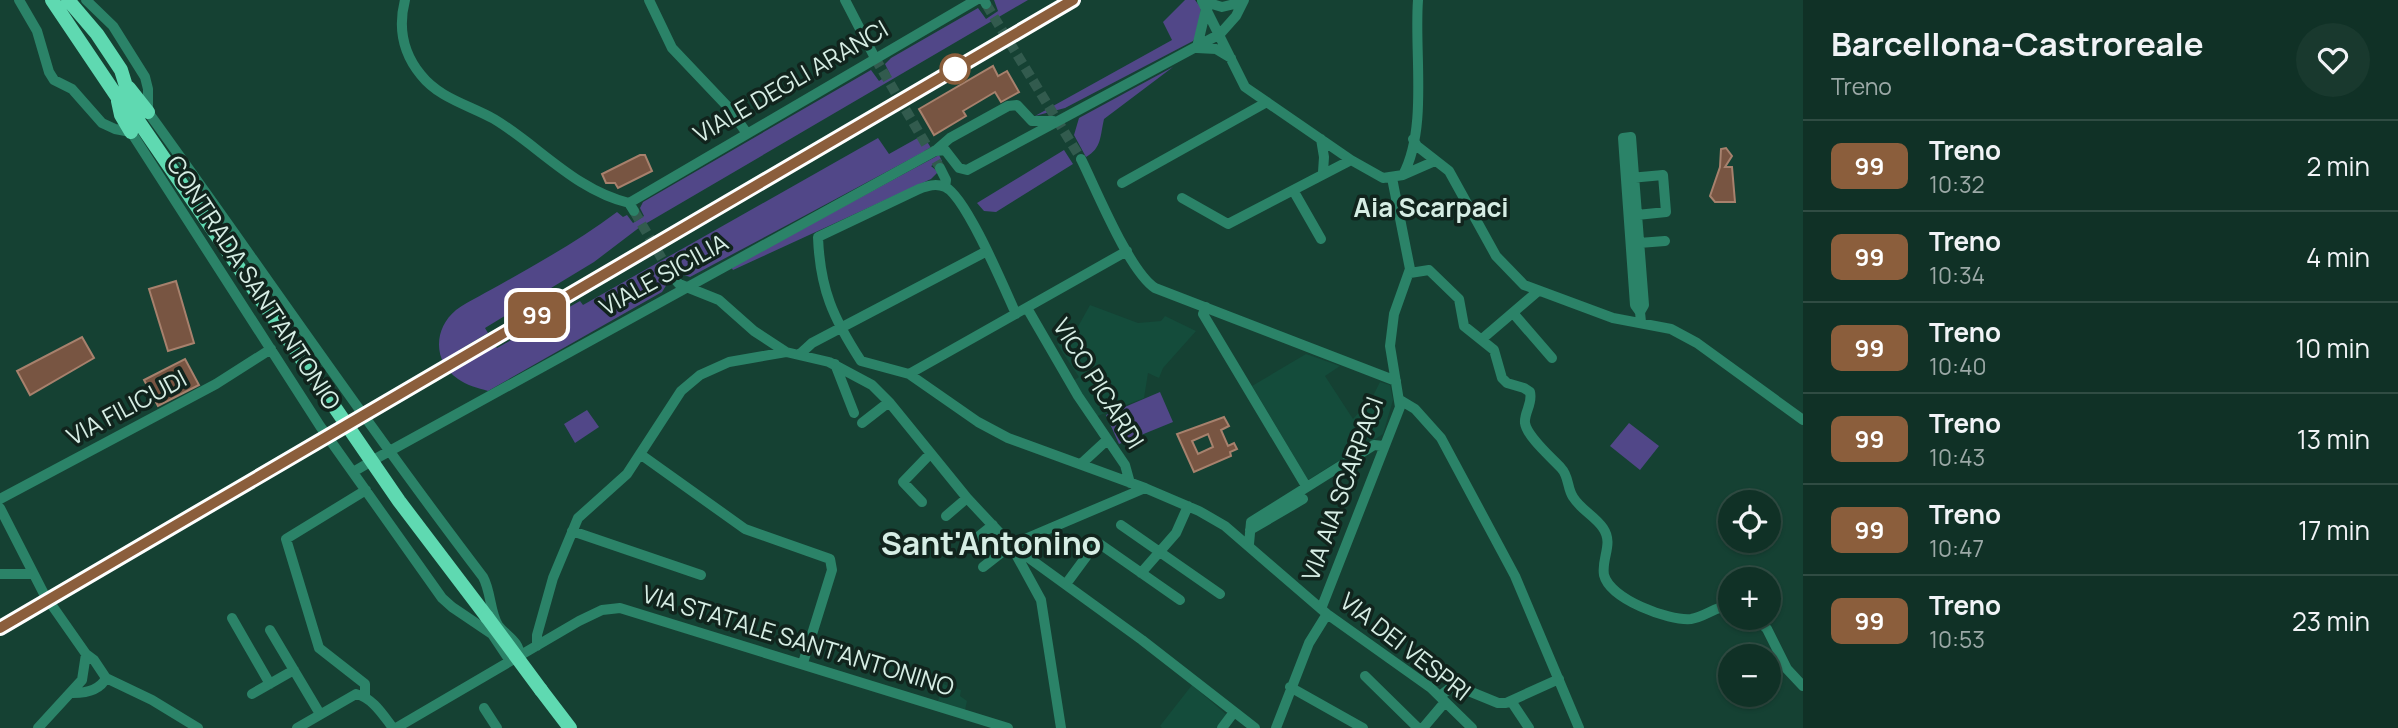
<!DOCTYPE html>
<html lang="it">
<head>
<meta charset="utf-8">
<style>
	body { margin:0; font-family:Manrope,sans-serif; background:#19392e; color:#f1f3f6; height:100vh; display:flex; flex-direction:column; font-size:26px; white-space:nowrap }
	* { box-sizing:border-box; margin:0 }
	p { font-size:23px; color:#9ca9a7 }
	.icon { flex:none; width:38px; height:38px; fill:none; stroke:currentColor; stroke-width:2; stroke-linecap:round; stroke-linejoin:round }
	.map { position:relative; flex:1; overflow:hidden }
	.details { display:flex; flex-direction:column; background:#103126; width:595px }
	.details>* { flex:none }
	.badge { padding:0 14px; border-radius:10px; font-size:24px; line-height:46px }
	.controls { position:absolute; left:1718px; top:490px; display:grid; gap:14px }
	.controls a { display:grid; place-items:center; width:63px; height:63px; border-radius:50%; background:#103126; box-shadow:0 2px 5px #0004,0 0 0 2px #304c43; font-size:35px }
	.map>.badge { position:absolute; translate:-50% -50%; box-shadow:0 0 0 4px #fff }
	.round { display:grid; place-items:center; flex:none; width:74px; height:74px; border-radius:37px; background:#19392e }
	.summary { display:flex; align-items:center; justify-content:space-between; height:119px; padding:0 28px }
	h1 { font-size:33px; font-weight:700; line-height:52px }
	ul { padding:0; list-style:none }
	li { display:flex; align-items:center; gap:21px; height:91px; padding:0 28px; border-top:2px solid #304c43 }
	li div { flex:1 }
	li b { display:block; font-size:26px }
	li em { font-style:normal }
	li .badge { min-width:77px; font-weight:700; text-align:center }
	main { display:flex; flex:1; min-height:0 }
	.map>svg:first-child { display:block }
</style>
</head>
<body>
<main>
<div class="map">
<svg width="1803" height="728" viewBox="0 0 1803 728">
	<rect width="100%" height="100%" fill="#154133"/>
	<path fill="#144c3b" d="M1090 305 1138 323 1161 321 1165 316 1196 331 1163 368 1159 378 1148 373 1144 398 1095 417 1073 381 1079 377 1057 344 1075 332Z
		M1306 354 1340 366 1325 376 1353 419 1372 398 1380 382 1390 385 1393 400 1383 434 1371 442 1369 439 1366 440 1367 443 1308 480 1252 386Z
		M943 684 961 690 960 696 967 701 965 710 938 701Z
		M1192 685 1227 715 1217 728H1162L1160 726Z"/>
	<path fill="#514788" d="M994 0H1028L640 227 594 262 485 328 488 333 459 350 465 361 494 345 497 348 580 301 583 305 878 138 889 154 923 135 931 148 690 277 678 273 673 265 661 271 667 284 662 292 488 391C478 388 466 385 458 379 433 362 433 329 456 310 470 300 488 292 503 283 542 261 581 239 617 212L623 217 627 215 633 223 644 216 640 208 643 202 871 70 879 81 890 74 885 64 891 58 978 8 986 19 998 11Z
		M1185 0H1195L1201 8 1198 33 1193 41 1065 108 1035 116 1172 40 1163 22Z
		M1173 67 1104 119C1100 136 1102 148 1086 157L1074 135 1079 118Z
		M1064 150 1073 164 996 212 984 211 977 203Z
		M939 155 942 161 931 166 938 172 931 179 733 270 731 267Z
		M1160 392 1173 422 1119 444 1106 415Z
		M587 410 599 427 575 443 564 424Z
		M1629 423 1659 446 1640 470 1610 446Z"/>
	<path fill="#785542" stroke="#a7816d" stroke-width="2" fill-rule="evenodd" d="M993 66 998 76 1007 71 1019 92 1001 102 995 92 963 111 966 116 934 135 919 109Z
		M1726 148 1732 156 1725 167H1732L1735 202H1715L1710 196 1720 167 1721 149Z
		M640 155H645L652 171 618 188 615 183H606L602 174Z
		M176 281 194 343 168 351 149 289Z
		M82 337 94 358 30 395 17 371Z
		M185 359 199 385 158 406 144 380Z
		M1224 417 1229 426 1221 430 1228 446 1234 443 1237 449 1230 452 1231 456 1194 472 1177 434ZM1208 434 1213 447 1198 454 1192 441Z"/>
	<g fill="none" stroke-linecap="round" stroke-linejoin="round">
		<path stroke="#325b4e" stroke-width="10" stroke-dasharray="10 5" stroke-linecap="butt" d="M986 4 1081 159
			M875 58 940 168
			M634 211 672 276"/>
		<path stroke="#2b8368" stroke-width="10" d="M19 0 37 31 49 72 54 80 72 89 102 123 115 129 131 132 320 426 442 598 452 607 492 634 510 661
			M86 0 113 26 145 77 148 89V112C260 267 367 425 483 577 491 591 490 613 498 625 505 635 521 642 519 656
			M405 0C398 27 403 53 421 75 439 98 469 105 494 119 539 146 575 190 629 203L634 211
			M649 0 672 48 728 107 746 132
			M845 0 875 58
			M984 0 986 4
			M1202 1 1245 87 1351 160 1383 178 1403 175 1435 161
			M1202 1 1222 7 1243 2
			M1197 47 1206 9
			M1197 48 1216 49 1231 58
			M1321 139 1324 157 1323 172
			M1413 139 1417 146 1449 171 1496 256 1524 285 1613 318 1671 329 1697 343 1803 420
			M936 151 945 150 959 168 967 170 1220 34 1236 16 1244 0
			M1081 159C1096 189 1129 271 1155 288L1396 381
			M940 168 946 180 945 187
			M1403 175C1428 128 1414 53 1418 0
			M1630 178 1663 175 1666 212 1637 215
			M1122 183 1267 102
			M1293 190 1321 239
			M1182 198 1228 224 1351 160
			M629 203 976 0
			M1639 243 1665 241
			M1410 273 1429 270 1459 299 1464 326 1494 350 1502 378 1507 383 1524 388 1530 392C1533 404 1524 412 1525 423 1527 437 1552 458 1561 468 1569 476 1567 488 1573 497 1581 510 1595 516 1603 528 1614 544 1601 558 1604 575 1610 599 1668 621 1691 619 1705 617 1716 606 1731 605
			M672 276 679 284 719 300 754 331 786 352
			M1206 307 1203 314 1306 486
			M1027 308 1078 396 1125 465 1130 483
			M1640 312 1635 305 1623 138 1631 137 1644 305 1640 312 1641 322
			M1513 313 1552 358
			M1016 314C1005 290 966 196 945 187 936 183 927 186 919 189L818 237C820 289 833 318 861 361L909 374 978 422 1008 438 1145 488 1199 511 1225 526 1327 614 1431 688 1472 728
			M1482 339 1537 292
			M800 354 812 343 987 251
			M835 364 854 413
			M909 374 1127 251
			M1400 400 1415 409 1441 438 1515 576 1579 728
			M862 423 889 402
			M640 454 745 529 830 559 832 570 803 663
			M377 458 935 151 950 138 1008 106 1017 105 1032 121H1053
			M1081 464 1107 440
			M353 472 365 465
			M0 499 216 384 271 349
			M922 502 903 482 930 454
			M0 508 44 594 86 654 82 680 38 728
			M946 516 967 498
			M1121 525 1220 594
			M1250 530 1303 499
			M572 531 701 575
			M1249 544 1251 522 1374 445 1383 446
			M1013 549 1041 600 1061 728
			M980 550 973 541 993 525
			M983 567 1011 545 1145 488
			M1141 573 1176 533 1188 506
			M0 574H33
			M1066 584 1097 542 1180 600
			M1321 609 1400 407 1390 346 1394 314 1410 269 1392 178
			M232 618 270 684
			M1756 618 1767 629 1787 669 1803 686
			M270 630 320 714
			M537 646V635L553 578 578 518 627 474 681 391 700 375 729 362 786 352 829 362 872 385 889 402 967 498 1011 545 1142 640 1255 728
			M1439 665 1454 685
			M1365 676 1418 728
			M106 678 152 700 198 728
			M1290 687 1363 728
			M73 693C85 693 100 690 106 678L94 660 86 654
			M252 694 294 670
			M1440 696 1454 685 1498 703H1506L1559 679
			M365 697V684L319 648 286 539 366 490
			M1511 701 1529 728
			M484 708 497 728
			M297 728 356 694C373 698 383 715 393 728
			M396 728 579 621 602 610 620 608 1008 728
			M1222 728 1234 712
			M1276 728 1309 643 1327 614
			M1423 728 1445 702"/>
		<path stroke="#5fd9b1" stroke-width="14" d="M52 0 118 98 139 122 399 501 487 617
			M68 0 97 34 121 70 134 112
			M129 88 148 112
			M118 101 121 115 131 132
			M541 690 570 728"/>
		<defs>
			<path id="rail" d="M0 628 1073 0"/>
		</defs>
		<use href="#rail" stroke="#abc6bc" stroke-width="4.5"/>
		<use href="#rail" stroke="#11241d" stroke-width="2" stroke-dasharray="5" stroke-linecap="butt"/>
		<path stroke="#5fd9b1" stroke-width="14" d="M487 617 541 690"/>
	</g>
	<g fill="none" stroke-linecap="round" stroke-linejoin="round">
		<defs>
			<path id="line" d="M0 628 1073 0"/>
		</defs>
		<use href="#line" stroke="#fff" stroke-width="16"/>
		<use href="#line" stroke="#8b5e3c" stroke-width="10"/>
	</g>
	<circle fill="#fff" stroke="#8b5e3c" stroke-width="3.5" cx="955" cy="69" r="14"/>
	<g text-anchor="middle" stroke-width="7" stroke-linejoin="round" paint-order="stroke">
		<g font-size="24" fill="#d6ede4" stroke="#11241d">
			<text transform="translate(791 82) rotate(-30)" y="8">VIALE DEGLI ARANCI</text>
			<text transform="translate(664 275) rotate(-29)" y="8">VIALE SICILIA</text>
			<text transform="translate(253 283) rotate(57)" y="8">CONTRADA SANT'ANTONIO</text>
			<text transform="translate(1098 384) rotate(58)" y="8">VICO PICARDI</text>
			<text transform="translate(127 408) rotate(-28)" y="8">VIA FILICUDI</text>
			<text transform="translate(1343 489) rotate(-70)" y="8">VIA AIA SCARPACI</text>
			<text transform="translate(798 641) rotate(17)" y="8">VIA STATALE SANT'ANTONINO</text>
			<text transform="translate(1405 647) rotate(38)" y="8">VIA DEI VESPRI</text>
		</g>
		<g font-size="26" font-weight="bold" fill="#d6ede4" stroke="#11241d">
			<text x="1431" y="217">Aia Scarpaci</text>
		</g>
		<g font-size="32" font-weight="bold" fill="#d6ede4" stroke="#11241d">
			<text x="991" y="555">Sant'Antonino</text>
		</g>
	</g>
</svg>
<div class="controls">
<a><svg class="icon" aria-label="locate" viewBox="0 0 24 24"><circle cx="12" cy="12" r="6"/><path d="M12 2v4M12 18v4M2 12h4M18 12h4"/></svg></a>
<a>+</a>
<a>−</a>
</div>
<b class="badge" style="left:537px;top:315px;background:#8b5e3c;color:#fff">99</b>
</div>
<section class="details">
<div class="summary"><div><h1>Barcellona-Castroreale</h1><p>Treno</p></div><a class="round"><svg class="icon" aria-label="heart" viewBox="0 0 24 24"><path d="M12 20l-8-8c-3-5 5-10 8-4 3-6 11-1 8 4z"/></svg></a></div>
<ul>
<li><span class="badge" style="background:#8b5e3c;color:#fff">99</span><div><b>Treno</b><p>10:32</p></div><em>2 min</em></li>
<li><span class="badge" style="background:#8b5e3c;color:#fff">99</span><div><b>Treno</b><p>10:34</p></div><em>4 min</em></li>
<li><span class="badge" style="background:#8b5e3c;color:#fff">99</span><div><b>Treno</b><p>10:40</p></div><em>10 min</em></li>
<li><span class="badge" style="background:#8b5e3c;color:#fff">99</span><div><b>Treno</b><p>10:43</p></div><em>13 min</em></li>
<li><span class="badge" style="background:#8b5e3c;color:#fff">99</span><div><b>Treno</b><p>10:47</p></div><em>17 min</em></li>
<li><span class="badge" style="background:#8b5e3c;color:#fff">99</span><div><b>Treno</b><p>10:53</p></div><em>23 min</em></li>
</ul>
</section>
</main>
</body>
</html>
